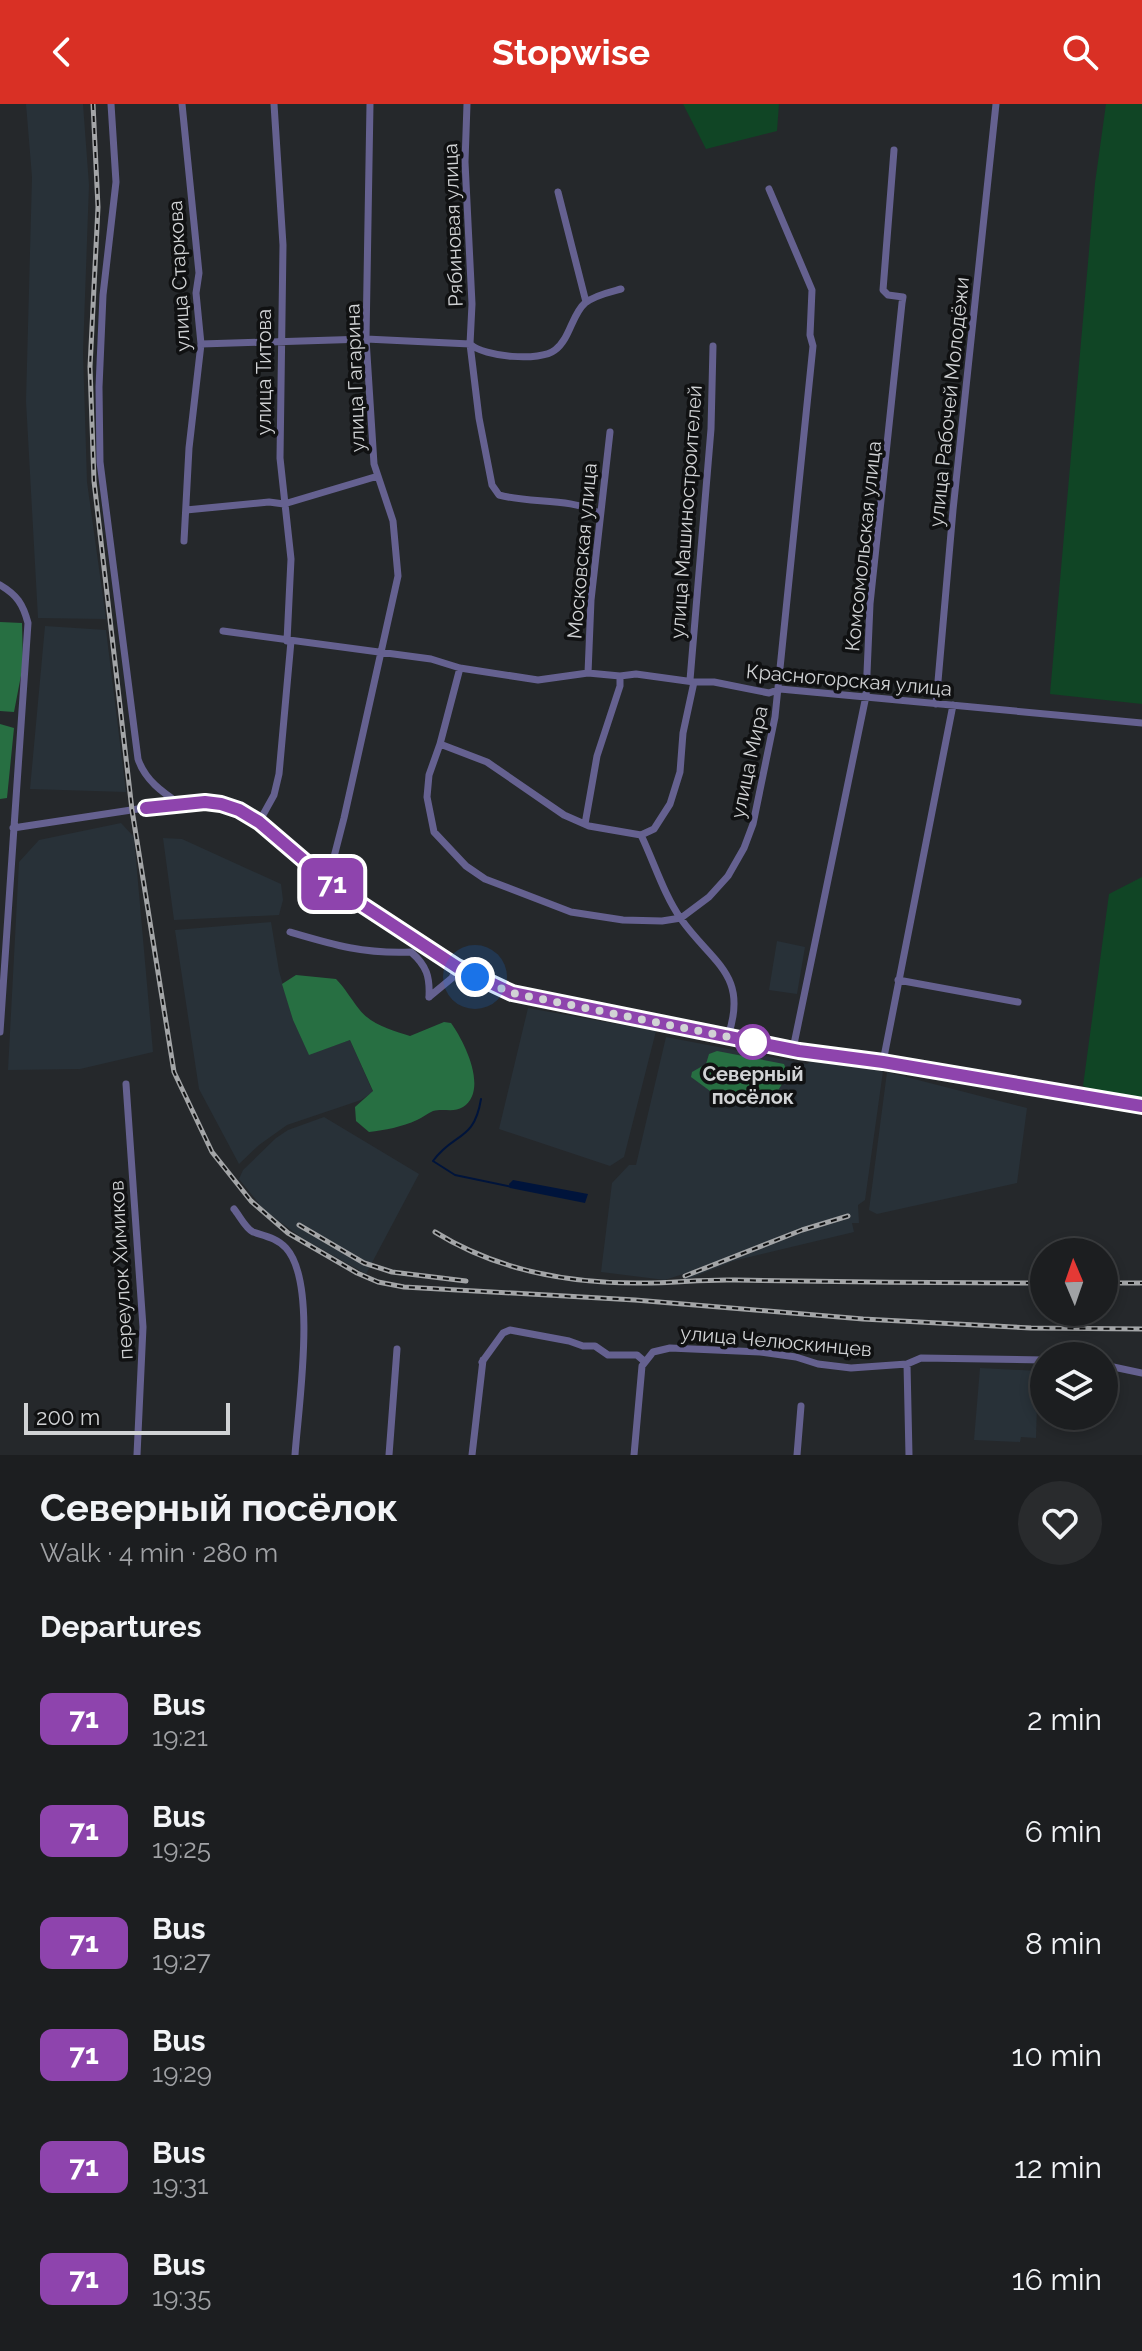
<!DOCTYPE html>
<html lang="en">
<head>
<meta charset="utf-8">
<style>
	body { margin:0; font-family:Raleway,sans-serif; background:#292b2d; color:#f1f3f6; height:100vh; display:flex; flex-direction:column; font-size:30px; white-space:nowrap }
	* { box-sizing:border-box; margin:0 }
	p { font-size:26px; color:#a0a2a5 }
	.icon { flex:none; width:44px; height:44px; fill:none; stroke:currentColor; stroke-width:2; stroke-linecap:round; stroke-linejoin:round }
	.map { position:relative; height:1351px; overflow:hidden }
	.sheet { display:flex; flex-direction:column; background:#1c1e20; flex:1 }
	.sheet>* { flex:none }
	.badge { padding:0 16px; border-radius:12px; font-size:28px; line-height:52px }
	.needle { width:52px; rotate:358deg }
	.controls { position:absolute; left:1030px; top:1134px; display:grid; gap:16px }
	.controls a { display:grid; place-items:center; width:88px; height:88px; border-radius:50%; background:#1c1e20; box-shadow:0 4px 12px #0003,0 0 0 2px #3a3c3e; font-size:40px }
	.scale { position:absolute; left:24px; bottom:20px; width:206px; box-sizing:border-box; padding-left:8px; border:4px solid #d1d3d5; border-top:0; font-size:22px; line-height:28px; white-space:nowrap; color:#d1d3d5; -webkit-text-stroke:6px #101112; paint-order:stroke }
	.you { position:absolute; width:40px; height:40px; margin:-20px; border:6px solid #fff; border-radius:50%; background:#1a73e8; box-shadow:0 0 0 12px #1a73e833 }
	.map>.badge { position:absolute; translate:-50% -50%; box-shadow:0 0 0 4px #fff }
	h2 { padding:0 40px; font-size:30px; line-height:72px }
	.round { display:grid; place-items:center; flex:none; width:84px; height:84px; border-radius:42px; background:#292b2d }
	.headline { display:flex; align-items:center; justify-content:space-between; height:136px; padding:0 40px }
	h1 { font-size:38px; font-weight:700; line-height:60px }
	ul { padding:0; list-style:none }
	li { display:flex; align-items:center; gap:24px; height:112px; padding:0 40px }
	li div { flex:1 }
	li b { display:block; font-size:30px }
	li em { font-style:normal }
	li .badge { min-width:88px; font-weight:700; text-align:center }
	header { display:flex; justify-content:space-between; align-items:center; height:104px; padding:0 40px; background:#d93025; color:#fff; font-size:36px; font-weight:700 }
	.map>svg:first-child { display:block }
</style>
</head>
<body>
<header><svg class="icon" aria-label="back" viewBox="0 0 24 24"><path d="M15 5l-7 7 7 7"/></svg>Stopwise<svg class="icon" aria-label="search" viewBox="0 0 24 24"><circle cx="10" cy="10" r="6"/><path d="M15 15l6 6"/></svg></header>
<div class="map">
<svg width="1142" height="1351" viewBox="0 0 1142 1351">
	<rect width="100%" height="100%" fill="#25282b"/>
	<path fill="#283138" d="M26 0H83L89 81 83 249 87 378 106 515 38 514 26 297 32 73Z
		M45 522 106 526 126 688 30 685Z
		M121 719 134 733 153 948 80 965 8 966 19 758 39 736Z
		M163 734 182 735 281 780 283 796 279 811 174 816Z
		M271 818 279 867 293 916 309 950 350 936 373 988 361 996 287 1021 259 1041 239 1060 199 985 175 826Z
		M777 837 805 843 797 890 769 886Z
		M528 904 656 927 624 1053 610 1062 499 1025Z
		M666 933 807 960 814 955 883 967 865 1096 858 1101 859 1119H852L854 1128 733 1157 686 1176 683 1170 665 1176 601 1168 612 1079 629 1061H636Z
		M887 968 1027 1004 1017 1079 877 1110 869 1106Z
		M324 1013 419 1070 366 1170 302 1134 264 1106 239 1075 243 1066 276 1034 288 1026Z
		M980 1264 1038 1267 1036 1334 1021 1333 1020 1338 974 1336Z"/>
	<path fill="#104525" d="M683 0H779L777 27 706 45Z
		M1106 0H1142V600L1050 590 1095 79Z
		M1142 773V994L1094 987 1083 982 1109 790Z"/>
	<path fill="#276f42" d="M0 518 22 519 23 561 14 608 0 607Z
		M0 620 14 624 7 694 0 695Z
		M296 871 336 875C345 884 351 895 359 905 370 920 393 927 410 932L444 918 451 919C464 937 489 986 463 1003 454 1009 443 1004 433 1007 428 1009 422 1014 417 1016 402 1023 385 1026 369 1028L356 1017 355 1003 373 987 350 936 309 951 293 916 282 880Z
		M717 947 784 960 788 970 773 995 759 999H738L721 995 691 973 692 968 706 960 709 950Z"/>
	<path fill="#00143b" d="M513 1076 588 1090 585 1099 510 1084 509 1080Z"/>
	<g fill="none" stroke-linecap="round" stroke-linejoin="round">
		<path stroke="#00143b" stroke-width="2" d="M481 995C474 1038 454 1028 433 1057L455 1071 512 1083"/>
		<path stroke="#656190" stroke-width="7" d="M111 0 116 78 103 191 99 283 100 358 138 655C145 676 162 688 180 700
			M182 0 199 169 196 189 201 240 189 344 184 437
			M274 0 283 141 280 354 291 455 287 537
			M467 0 465 58 472 200 470 240 479 314 492 381 499 391C532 400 568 393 599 409
			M558 88 586 198
			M201 240 366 235 470 240C484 253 540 258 555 246 570 235 572 210 585 199 595 191 610 188 621 185
			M186 406 269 398 284 400 378 372
			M0 481C17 491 23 500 28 519L0 928
			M223 527 431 555 460 564 538 576 588 569 620 572 636 570 694 578H714L769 589 780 585 1142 619
			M460 564 440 640 429 671 427 693 434 728 466 762 485 775 571 808 623 816 662 817 681 814 709 793 728 772 744 744 753 720 775 613 813 242 810 231 812 186 769 85
			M588 569 591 496 610 328
			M690 576 711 325 713 242
			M936 600 953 406 996 0
			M440 640 487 658 564 711 589 722 641 731 654 725 670 700 680 668 683 629 694 578
			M259 718 274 691 279 670 291 537
			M585 720 597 652 620 582V572
			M13 724 151 703 205 698 221 700 239 706 259 718 335 783 457 863 512 889 799 947 883 958 1142 1002
			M641 731C654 758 664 791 681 815 712 859 749 870 728 932
			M328 776 344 714 398 472 393 417 374 360 366 235 370 0
			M290 828C334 841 364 850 411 848 427 862 430 873 429 893
			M898 876 1018 898
			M429 893 452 874 457 863
			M793 945 866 592 870 500 902 199 903 193 888 191 883 186 894 46
			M883 958 953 601
			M126 980 143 1223 137 1351
			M234 1105C239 1111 246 1125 253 1128 265 1132 277 1134 286 1144 318 1179 298 1304 295 1351
			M482 1258 503 1229 510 1226 569 1237 583 1242H595L608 1251H637L644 1257
			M907 1260 909 1351
			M1104 1261 1142 1269
			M389 1351 397 1245
			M472 1351 483 1256
			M634 1351 642 1262 653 1248 670 1244 760 1248 796 1253 818 1260 851 1264 907 1260 921 1254 1044 1256
			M797 1351 801 1302"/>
		<defs>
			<path id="rail" d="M93 0 98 103 90 263 94 377 132 706 174 968 212 1048 251 1097 288 1129 357 1169 378 1178 404 1183 635 1196 863 1215 1031 1224 1142 1225
				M299 1121 364 1159 392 1168 466 1177
				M435 1128C498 1167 571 1180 644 1179 674 1179 705 1175 735 1176 838 1178 941 1179 1044 1179
				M685 1172 802 1126 848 1112
				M1104 1179H1142"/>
		</defs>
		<use href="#rail" stroke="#a3a5a7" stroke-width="5"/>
		<use href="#rail" stroke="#101112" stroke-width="2" stroke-dasharray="6" stroke-linecap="butt"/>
	</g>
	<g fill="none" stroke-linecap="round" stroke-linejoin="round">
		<defs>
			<path id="line" d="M146 704 205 698 221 700 239 706 259 718 335 783 457 863 512 889 799 947 883 958 1142 1002"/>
		</defs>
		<use href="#line" stroke="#fff" stroke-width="18"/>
		<use href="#line" stroke="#8e44ad" stroke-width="12"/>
		<path stroke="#d1d3d5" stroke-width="8" stroke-dasharray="0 14.4" d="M475 873 512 889 753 938"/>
	</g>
	<circle fill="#fff" stroke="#8e44ad" stroke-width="4" cx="753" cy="938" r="16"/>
	<g text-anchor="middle" stroke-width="7" stroke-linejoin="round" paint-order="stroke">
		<g font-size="20" fill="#d1d3d5" stroke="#101112">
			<text transform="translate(453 121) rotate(-92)" y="7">Рябиновая улица</text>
			<text transform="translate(179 172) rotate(-93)" y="7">улица Старкова</text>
			<text transform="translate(264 268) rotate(-90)" y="7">улица Титова</text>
			<text transform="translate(355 274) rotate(-92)" y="7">улица Гагарина</text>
			<text transform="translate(949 298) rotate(-84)" y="7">улица Рабочей Молодёжи</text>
			<text transform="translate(686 408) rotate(-86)" y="7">улица Машиностроителей</text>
			<text transform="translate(863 442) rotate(-84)" y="7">Комсомольская улица</text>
			<text transform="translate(582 447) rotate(-85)" y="7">Московская улица</text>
			<text transform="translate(849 576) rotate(5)" y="7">Красногорская улица</text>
			<text transform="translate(749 658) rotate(-78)" y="7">улица Мира</text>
			<text transform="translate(121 1166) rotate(-93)" y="7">переулок Химиков</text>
			<text transform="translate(776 1237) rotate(5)" y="7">улица Челюскинцев</text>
		</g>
		<g font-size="20" font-weight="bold" fill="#d1d3d5" stroke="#101112">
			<text x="753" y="977">Северный<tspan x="753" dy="23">посёлок</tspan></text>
		</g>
	</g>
</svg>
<div class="controls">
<a><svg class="needle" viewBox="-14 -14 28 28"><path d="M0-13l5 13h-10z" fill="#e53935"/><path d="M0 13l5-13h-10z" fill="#a0a2a5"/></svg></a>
<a><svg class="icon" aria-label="layers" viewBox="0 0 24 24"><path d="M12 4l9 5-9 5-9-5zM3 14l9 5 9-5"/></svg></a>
</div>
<div class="scale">200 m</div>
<div class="you" style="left:475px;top:873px"></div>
<b class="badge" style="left:332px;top:780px;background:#8e44ad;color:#fff">71</b>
</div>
<section class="sheet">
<div class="headline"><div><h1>Северный посёлок</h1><p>Walk · 4 min · 280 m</p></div><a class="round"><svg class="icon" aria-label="heart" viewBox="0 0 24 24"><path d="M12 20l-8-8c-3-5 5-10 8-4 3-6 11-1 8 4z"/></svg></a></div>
<h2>Departures</h2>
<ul>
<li><span class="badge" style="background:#8e44ad;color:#fff">71</span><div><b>Bus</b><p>19:21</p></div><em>2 min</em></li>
<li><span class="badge" style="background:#8e44ad;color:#fff">71</span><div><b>Bus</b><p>19:25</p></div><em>6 min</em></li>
<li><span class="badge" style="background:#8e44ad;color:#fff">71</span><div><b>Bus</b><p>19:27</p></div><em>8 min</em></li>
<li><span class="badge" style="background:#8e44ad;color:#fff">71</span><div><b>Bus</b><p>19:29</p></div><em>10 min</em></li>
<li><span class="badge" style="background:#8e44ad;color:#fff">71</span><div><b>Bus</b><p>19:31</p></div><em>12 min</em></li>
<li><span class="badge" style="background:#8e44ad;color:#fff">71</span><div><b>Bus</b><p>19:35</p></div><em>16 min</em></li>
</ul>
</section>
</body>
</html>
